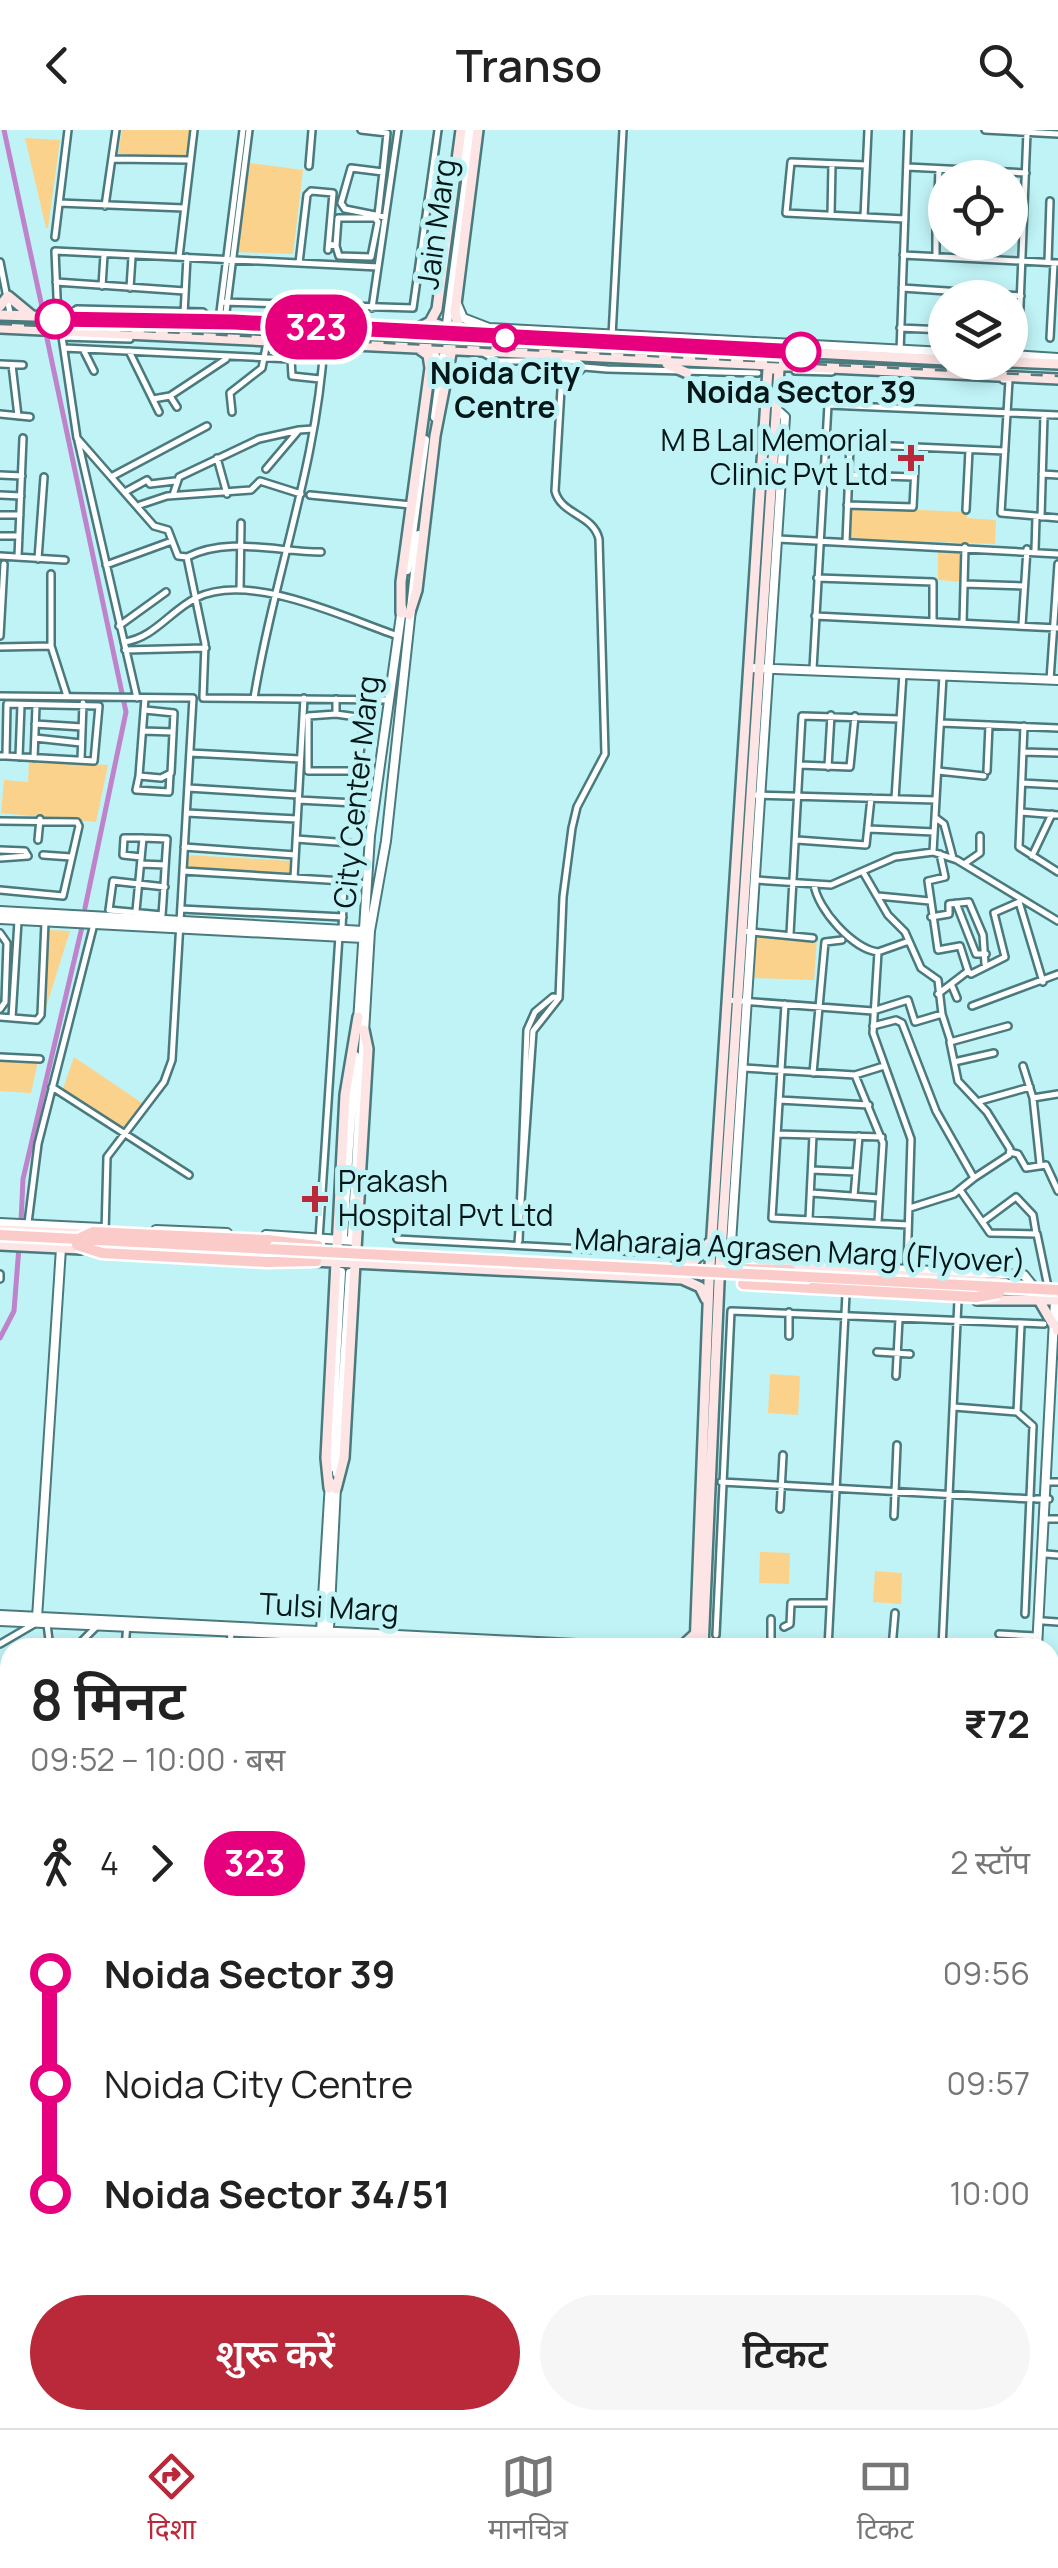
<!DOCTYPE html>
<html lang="hi">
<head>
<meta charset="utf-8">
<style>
	body { margin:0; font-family:Manrope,"Noto Sans Devanagari",sans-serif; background:#f6f6f6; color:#222; height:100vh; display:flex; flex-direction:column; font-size:38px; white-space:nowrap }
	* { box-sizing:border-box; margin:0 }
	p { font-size:32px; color:#767676 }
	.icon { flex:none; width:55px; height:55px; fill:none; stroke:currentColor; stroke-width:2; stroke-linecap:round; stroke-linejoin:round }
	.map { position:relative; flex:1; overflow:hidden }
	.panel { position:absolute; left:0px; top:1508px; width:1060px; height:792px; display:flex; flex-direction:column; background:#fff; border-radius:30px 30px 0 0; box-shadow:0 5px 15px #0003 }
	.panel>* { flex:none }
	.badge { padding:0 20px; border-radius:32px; font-size:35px; line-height:65px }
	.fabs { position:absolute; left:928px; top:30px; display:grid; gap:20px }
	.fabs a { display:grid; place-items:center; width:100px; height:100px; border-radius:50%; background:#fff; box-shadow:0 5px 15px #0003; font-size:50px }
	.map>.badge { position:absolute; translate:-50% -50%; box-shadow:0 0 0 5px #fff }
	.legs { display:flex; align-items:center; gap:15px; height:110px; padding:0 30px; font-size:32px }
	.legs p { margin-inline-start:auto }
	.summary { display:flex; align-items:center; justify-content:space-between; height:170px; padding:0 30px }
	h1 { font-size:55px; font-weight:600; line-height:75px }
	.primary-button { display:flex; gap:20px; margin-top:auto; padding:20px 30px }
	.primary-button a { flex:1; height:115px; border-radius:60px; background:#ba2939; color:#fff; font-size:40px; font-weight:600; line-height:115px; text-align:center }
	.primary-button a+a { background:#f6f6f6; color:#222 }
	ul { padding:0 30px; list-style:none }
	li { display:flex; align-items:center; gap:35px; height:110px; font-size:38px }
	li i { display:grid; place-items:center; width:15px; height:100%; margin:0 12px; background:currentColor }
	li i::after { content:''; width:25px; height:25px; margin:-12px; border:8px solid; border-radius:50%; background:#fff }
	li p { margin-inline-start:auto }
	li:first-child i { background:linear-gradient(#0000 50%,currentColor 0) }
	li:last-child i { background:linear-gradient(currentColor 50%,#0000 0) }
	header { display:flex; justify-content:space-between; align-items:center; height:130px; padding:0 30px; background:#fff; font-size:45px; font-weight:600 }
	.tabs { display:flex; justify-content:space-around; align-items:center; height:140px; border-top:2px solid #e0e0e0; background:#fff; font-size:28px; color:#767676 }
	.tabs a { display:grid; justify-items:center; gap:5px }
	.tabs .current { color:#ba2939 }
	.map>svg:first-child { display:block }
</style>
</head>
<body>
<header><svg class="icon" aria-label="back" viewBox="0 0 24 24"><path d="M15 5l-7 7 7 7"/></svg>Transo<svg class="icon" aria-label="search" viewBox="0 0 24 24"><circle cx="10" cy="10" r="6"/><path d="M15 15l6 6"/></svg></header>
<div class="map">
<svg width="1058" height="2298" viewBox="0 0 1058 2298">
	<rect width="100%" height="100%" fill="#c0f3f6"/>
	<path fill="#fbd28b" d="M122 0H190L189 28 118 24Z
		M25 8 60 10 48 98H46Z
		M250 33 303 40 293 124 237 122Z
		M850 377 967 382V388L996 390 995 414 849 409Z
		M938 421H965L962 452 938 450Z
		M29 630 108 635 96 692 1 683 4 650 28 652Z
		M188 725 291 731V745L188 740Z
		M47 800 70 801 43 887Z
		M755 805 817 808 814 850 754 848Z
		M74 927 142 973 124 1000 63 959Z
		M0 931H38L31 963 0 961Z
		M770 1244 800 1246 798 1285 768 1283Z
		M760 1422 790 1423 789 1454 759 1453Z
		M875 1441 902 1443 901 1474 873 1472Z"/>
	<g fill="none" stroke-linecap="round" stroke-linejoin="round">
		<path stroke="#be83cb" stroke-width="5" d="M4 0 42 177
			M45 199 126 582 85 778
			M21 1092 23 1049 82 797
			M0 1208 14 1181 20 1104
			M0 1940 10 1946
			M66 2290V2298"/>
		<defs>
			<path id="minor" d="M361 0 387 3 383 42
				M985 0 1058 4
				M112 29 189 30
				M866 35 791 32 786 83 905 89
				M309 36 312 0
				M907 37 1026 43
				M939 39 938 66 945 70
				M59 73 184 78
				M105 76 116 0
				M378 85 383 42 351 38 341 73 345 79 385 87
				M831 85 832 34
				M864 87 868 0
				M55 107 68 0
				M329 114 336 116 339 126 371 127 378 92 375 88H338L336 116
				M903 125 1058 133
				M936 126V100L945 95
				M179 127 194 0
				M0 132 10 183
				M1048 132 1050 71
				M299 133 307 65 311 61 333 63 328 120
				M56 152 185 161
				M102 156 104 125
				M130 158 132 127
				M902 158 1021 166
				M222 172 413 178 438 0
				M372 178 398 0
				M184 184 187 127
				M68 186 77 179 203 182 210 190
				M58 189 55 121 378 137
				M219 190 243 0
				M225 190 249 0
				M900 198 945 200
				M61 200 77 308 154 396 168 400 178 426 187 427 205 514 203 568
				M1010 204 1019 200 1027 2
				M612 206 623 0
				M62 207 130 209
				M1050 208 1054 133
				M64 218 291 229V214
				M83 219 94 241
				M129 221 159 282
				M900 222 908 0
				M485 224 498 231H577L584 237 607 239 758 243
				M291 229 292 246 320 249
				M0 234 23 235
				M12 235 18 286
				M795 241 832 242
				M1003 250H1009L1001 383 1058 388
				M170 266 177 277
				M153 269 170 266 226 229
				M232 282 230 263 262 238 267 212
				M0 284 30 287
				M78 311 137 568
				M825 313 1005 321
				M217 328 227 364
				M266 339 299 300 313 299
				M1042 344 1058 345
				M0 345 22 346
				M849 345 914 347
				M111 347 207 296
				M125 362 147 350 150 354 175 351
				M0 365 21 366
				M173 365 179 347 259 309 299 300
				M310 365 411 375
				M140 375 167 366 251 360 260 351 301 364
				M847 375 913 377 916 317
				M966 380 969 320
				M0 385H20
				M1041 387 1044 285
				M0 406H19
				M778 409 1058 424
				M846 412 850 315
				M1035 420 1036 388
				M0 426 65 430
				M18 427 23 308
				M187 427C229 406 277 422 321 422
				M38 429 44 347
				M106 435 172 411
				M51 444V516L67 566
				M817 448 933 452V491
				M964 454 1024 456
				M240 460 241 393
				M815 486 1058 498
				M963 493 965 417
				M1022 495 1027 419
				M119 496 166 462
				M0 506 4 434
				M124 512C154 508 170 481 196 468 250 441 345 488 398 506
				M0 517 51 516
				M125 520 206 518
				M813 539 828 275 1058 285
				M1050 550 1058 434
				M0 566 192 568
				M145 568 139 646 161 648 171 643 174 583 145 580
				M203 568 389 570
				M254 568C273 449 317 335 324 214
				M336 569V584L308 586V641H358L364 588 336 584
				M941 593 1058 598
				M35 594 82 597
				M1024 596 1019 717 1058 742
				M143 601 173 602
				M35 608 81 613
				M1023 622 1058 623
				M190 623 300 629
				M0 626H6L94 631 99 576 7 574 6 626
				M19 627 21 575
				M34 628 36 576
				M81 630 83 573
				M800 635 850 637 855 586
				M828 637 831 585
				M938 641 984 646
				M987 641 989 595
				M139 646 136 660 169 662 170 644
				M1022 653 1058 655
				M188 658 298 665
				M751 665 936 670
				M895 669 903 544
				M298 670 374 674
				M1021 682 1058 685
				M187 683 297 689
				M936 688 944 694 953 728
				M0 691 77 692 79 696 63 766 0 760
				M869 699 934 702
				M143 708 167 709C165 734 164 760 162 785L109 780 113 751 165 757
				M296 709 350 713
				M38 710 40 689
				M797 710 866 715 871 668
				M184 717 295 725
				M0 720 25 721 28 726 0 728
				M933 722 943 546
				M940 724 945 747 928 751 938 820 960 816 968 841
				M43 725 71 727
				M1032 726 1052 684
				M141 734 165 735
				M964 734 980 723V706
				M183 741 344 751 342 799
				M863 742 888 785 905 802 921 838 938 850 942 884
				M294 748 304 568
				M756 750 831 755 895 727 933 722 957 730 1058 791
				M344 751 366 754
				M814 754C817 779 853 819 878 822L873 903 911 1009 907 1139
				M878 766 930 771
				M1019 772 1043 852
				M956 773 976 824H986
				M181 779 343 787
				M136 781 143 708H124L123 725 141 727
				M931 787 949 784V774L969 772 983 805 985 834
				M742 801 813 808
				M0 803 7 813 5 872 0 879
				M790 804 802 586 900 589
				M878 822 909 811
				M952 856 957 868
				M938 864 968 841 971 844 1005 827 994 783 1019 772
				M727 870 873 881 908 870 915 892 942 884 951 912
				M785 874 772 1088 908 1095
				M972 876 1058 844
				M0 887 37 890 41 885 45 792
				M12 888 18 791
				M873 896 896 890 902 893 936 981 974 1048 954 1064 910 1078
				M0 927 40 929
				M954 932 994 923
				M1023 936 1033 968 1040 1034
				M744 938 855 945 884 936
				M813 943 825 812 842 810
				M855 945 883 1013 878 1092
				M52 957 189 1045
				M1033 968 1058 964
				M779 970 869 975
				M980 971 1030 957
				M777 1004 882 1007
				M1010 1022 1018 1024 1026 1038 1046 1035 1058 1061
				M812 1040 856 1042
				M974 1048 1009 1025 1010 1019 987 982 958 951 950 912 1008 896
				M960 1060 990 1103 1037 1104 1048 1157
				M811 1063 879 1068
				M854 1066 859 1006
				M809 1089 813 1005
				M985 1090 1016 1067 1033 1085 1036 1103
				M28 1093 38 1014 94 794
				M105 1103 107 1027 164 952 172 930 193 568
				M319 1109 339 806
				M397 1109 698 1125
				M519 1111 527 900 535 882 553 867 559 868
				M518 1114 533 901 559 868 563 767 572 698 577 677 605 624 599 409C593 384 561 385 555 361L561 259 584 237
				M0 1144V1149
				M789 1206V1182
				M877 1222 910 1224
				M896 1246 899 1189
				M954 1277 1017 1282 1033 1296 1025 1484
				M1017 1282 1021 1195
				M721 1352 1032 1369
				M1050 1352H1058
				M1036 1369H1049
				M780 1379 783 1325
				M894 1386 897 1315
				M1044 1389H1058
				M1046 1424 1058 1425
				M1043 1491 1058 1492
				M47 1494 50 1518
				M784 1497 790 1494 791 1473H830
				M999 1504 1036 1506
				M716 1505 731 1181 1044 1194
				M0 1514 36 1493
				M75 1518 97 1496
				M125 1518 127 1494
				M230 1518 231 1502
				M771 1518V1489
				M828 1518 846 1164
				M892 1518 895 1483
				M942 1518 958 1170
				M0 1572 10 1566
				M0 1601 4 1611 10 1613
				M0 1628 8 1614
				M0 1635 10 1663
				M0 1736 10 1732
				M0 1773 10 1769
				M0 1784 7 1802
				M0 1909 10 1912
				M0 1972 10 1958
				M1050 2009H1058
				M0 2014 10 2000
				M0 2018 10 2026
				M1050 2045H1058
				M0 2053 10 2038
				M1050 2080 1058 2081
				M0 2082 10 2083
				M0 2096 10 2097
				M0 2111 10 2112
				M0 2125H10
				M0 2142 10 2143
				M0 2158 10 2159
				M0 2173 10 2174
				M196 2290 200 2297 222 2298
				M447 2290 456 2291 457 2298
				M130 2291 161 2295 167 2290
				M101 2298V2290
				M244 2298 245 2290
				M280 2298V2290
				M311 2298 312 2290
				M347 2298 375 2297
				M400 2298V2290
				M480 2298V2290
				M506 2298 512 2293 561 2298
				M577 2298V2290
				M594 2298 595 2290
				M608 2298 609 2290
				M624 2298V2290
				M734 2298V2290"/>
			<path id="tertiary" d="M459 44 466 0
				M457 174 463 188 489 198 945 222
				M447 194 473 0
				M1010 225 1058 228
				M433 241 435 226
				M435 287 443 227
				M407 440 425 310
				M749 538 1058 550
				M0 781 364 801
				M0 789 363 808
				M358 892 370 706 402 478
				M0 1093 102 1098
				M156 1100 227 1103
				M266 1105 356 1111
				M343 1106 355 926
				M352 1106 370 801 386 711 419 405
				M730 1128 785 287 776 279
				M734 1132 1024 1145 1032 1155
				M330 1338 341 1142
				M337 1343 350 1143
				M0 1485 656 1518
				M37 1488 61 1118
				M0 1491 413 1510
				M320 1518 330 1352
				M328 1518 336 1357
				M1037 1518 1055 1170
				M1050 1537H1058
				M1050 1545H1058
				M0 1880 10 1878
				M0 1888 10 1886
				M0 2188 10 2187
				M0 2194H10
				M1052 2246 1058 2146"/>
			<path id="secondary" d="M0 176 8 166 31 185
				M0 185 234 192 945 230
				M430 192 445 197 458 195
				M0 198 1058 249
				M411 202 430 192 437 179 461 0
				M470 203 458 195 455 182 478 0
				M1010 232 1058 234
				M667 234 687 243
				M401 483V452L430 238 428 225 418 218
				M409 485 417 460 435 306 451 224
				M0 1100 87 1104
				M0 1115 81 1119
				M725 1117 727 1125 746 1139
				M337 1118 345 965 358 887
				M356 1119 368 919 364 900
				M312 1131 682 1149 700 1157 706 1169
				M676 1136 694 1131 709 1113
				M781 1137 1005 1153
				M977 1170H1058
				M1040 1172 1053 1194
				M1057 1200 1058 1199
				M329 1358 326 1328 336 1132
				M336 1359 344 1328 355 1133
				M680 1518 695 1504
				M695 1518 709 1151 768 239H779L719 1152 703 1518
				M1050 1900H1058
				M1050 1907 1058 1908
				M654 2298V2290"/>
			<path id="primary" d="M267 1110 318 1116
				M267 1132 316 1131
				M746 1139 790 1140
				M743 1154 812 1158"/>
		</defs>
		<use href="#minor" stroke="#4a7a7d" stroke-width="10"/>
		<use href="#tertiary" stroke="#4a7a7d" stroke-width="12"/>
		<use href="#secondary" stroke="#4a7a7d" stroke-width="14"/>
		<use href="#primary" stroke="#fff" stroke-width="15"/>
		<use href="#minor" stroke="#fff" stroke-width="5"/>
		<use href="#tertiary" stroke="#fff" stroke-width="8"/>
		<use href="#secondary" stroke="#fde5e5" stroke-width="9"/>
		<use href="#primary" stroke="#fbcbca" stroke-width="10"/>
		<path stroke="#597a7c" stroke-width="2.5" stroke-dasharray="12 12" stroke-linecap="butt" d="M0 194 1058 246"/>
		<defs>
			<path id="primary-bridge" d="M0 1105 1058 1160
				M78 1109 93 1102 267 1110
				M77 1115 102 1123 267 1132
				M812 1158 976 1167 999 1163"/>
		</defs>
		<use href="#primary-bridge" stroke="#fff" stroke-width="15" stroke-linecap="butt"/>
		<use href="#primary-bridge" stroke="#fbcbca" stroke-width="10"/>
	</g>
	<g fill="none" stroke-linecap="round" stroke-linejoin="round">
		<defs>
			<path id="line-1" d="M55 189 234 192 801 222"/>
		</defs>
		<use href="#line-1" stroke="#fff" stroke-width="22"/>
		<use href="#line-1" stroke="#e6007e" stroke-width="15"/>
	</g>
	<g fill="#fff" stroke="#e6007e" stroke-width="5">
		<circle cx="55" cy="189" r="18"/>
		<circle cx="505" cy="208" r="12"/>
		<circle cx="801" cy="222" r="18"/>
	</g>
	<g fill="#ba2939" stroke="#c0f3f6" stroke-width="4">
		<path d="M906 313h10v10h10v10h-10v10h-10v-10h-10v-10h10z"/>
		<path d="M310 1054h10v10h10v10h-10v10h-10v-10h-10v-10h10z"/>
	</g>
	<g text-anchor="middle" stroke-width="10" stroke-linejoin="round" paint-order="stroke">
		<g font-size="30" fill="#041718" stroke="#c0f3f6">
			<text transform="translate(437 94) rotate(-82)" y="10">Jain Marg</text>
			<text transform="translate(357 662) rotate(-84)" y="10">City Center Marg</text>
			<text transform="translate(800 1121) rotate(3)" y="10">Maharaja Agrasen Marg (Flyover)</text>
			<text transform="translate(329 1478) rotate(3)" y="10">Tulsi Marg</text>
		</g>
		<g font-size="30" font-weight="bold" fill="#041718" stroke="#c0f3f6">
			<text x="505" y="254">Noida City<tspan x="505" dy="34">Centre</tspan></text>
			<text x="801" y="273">Noida Sector 39</text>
		</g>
		<g font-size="30" fill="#041718" stroke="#c0f3f6" text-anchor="end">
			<text x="888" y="321">M B Lal Memorial<tspan x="888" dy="34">Clinic Pvt Ltd</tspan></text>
			<text x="338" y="1062" text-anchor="start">Prakash<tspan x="338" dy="34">Hospital Pvt Ltd</tspan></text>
		</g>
	</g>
</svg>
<div class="fabs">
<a><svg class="icon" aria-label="locate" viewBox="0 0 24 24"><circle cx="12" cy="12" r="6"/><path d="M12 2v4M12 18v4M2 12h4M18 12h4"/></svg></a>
<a><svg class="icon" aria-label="layers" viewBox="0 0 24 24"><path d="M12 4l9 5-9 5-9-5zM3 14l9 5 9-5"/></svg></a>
</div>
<b class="badge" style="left:316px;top:197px;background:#e6007e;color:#fff">323</b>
<section class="panel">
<div class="summary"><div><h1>8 मिनट</h1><p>09:52 – 10:00 · बस</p></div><b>₹72</b></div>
<div class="legs"><svg class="icon" aria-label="walk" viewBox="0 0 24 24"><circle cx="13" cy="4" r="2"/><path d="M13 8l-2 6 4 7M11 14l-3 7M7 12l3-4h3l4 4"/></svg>4<svg class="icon" aria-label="forward" viewBox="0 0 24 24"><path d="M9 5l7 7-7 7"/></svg><b class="badge" style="background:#e6007e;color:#fff">323</b><p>2 स्टॉप</p></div>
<ul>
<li><i style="color:#e6007e"></i><b>Noida Sector 39</b><p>09:56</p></li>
<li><i style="color:#e6007e"></i><span>Noida City Centre</span><p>09:57</p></li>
<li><i style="color:#e6007e"></i><b>Noida Sector 34/51</b><p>10:00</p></li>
</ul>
<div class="primary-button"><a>शुरू करें</a><a>टिकट</a></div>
</section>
</div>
<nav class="tabs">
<a class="current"><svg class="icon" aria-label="directions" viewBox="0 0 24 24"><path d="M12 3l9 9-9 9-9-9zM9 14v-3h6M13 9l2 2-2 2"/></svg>दिशा</a>
<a><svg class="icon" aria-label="map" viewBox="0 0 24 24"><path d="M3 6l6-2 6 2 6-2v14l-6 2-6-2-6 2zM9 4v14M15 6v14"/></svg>मानचित्र</a>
<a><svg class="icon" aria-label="tickets" viewBox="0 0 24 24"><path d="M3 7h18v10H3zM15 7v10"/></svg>टिकट</a>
</nav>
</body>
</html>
